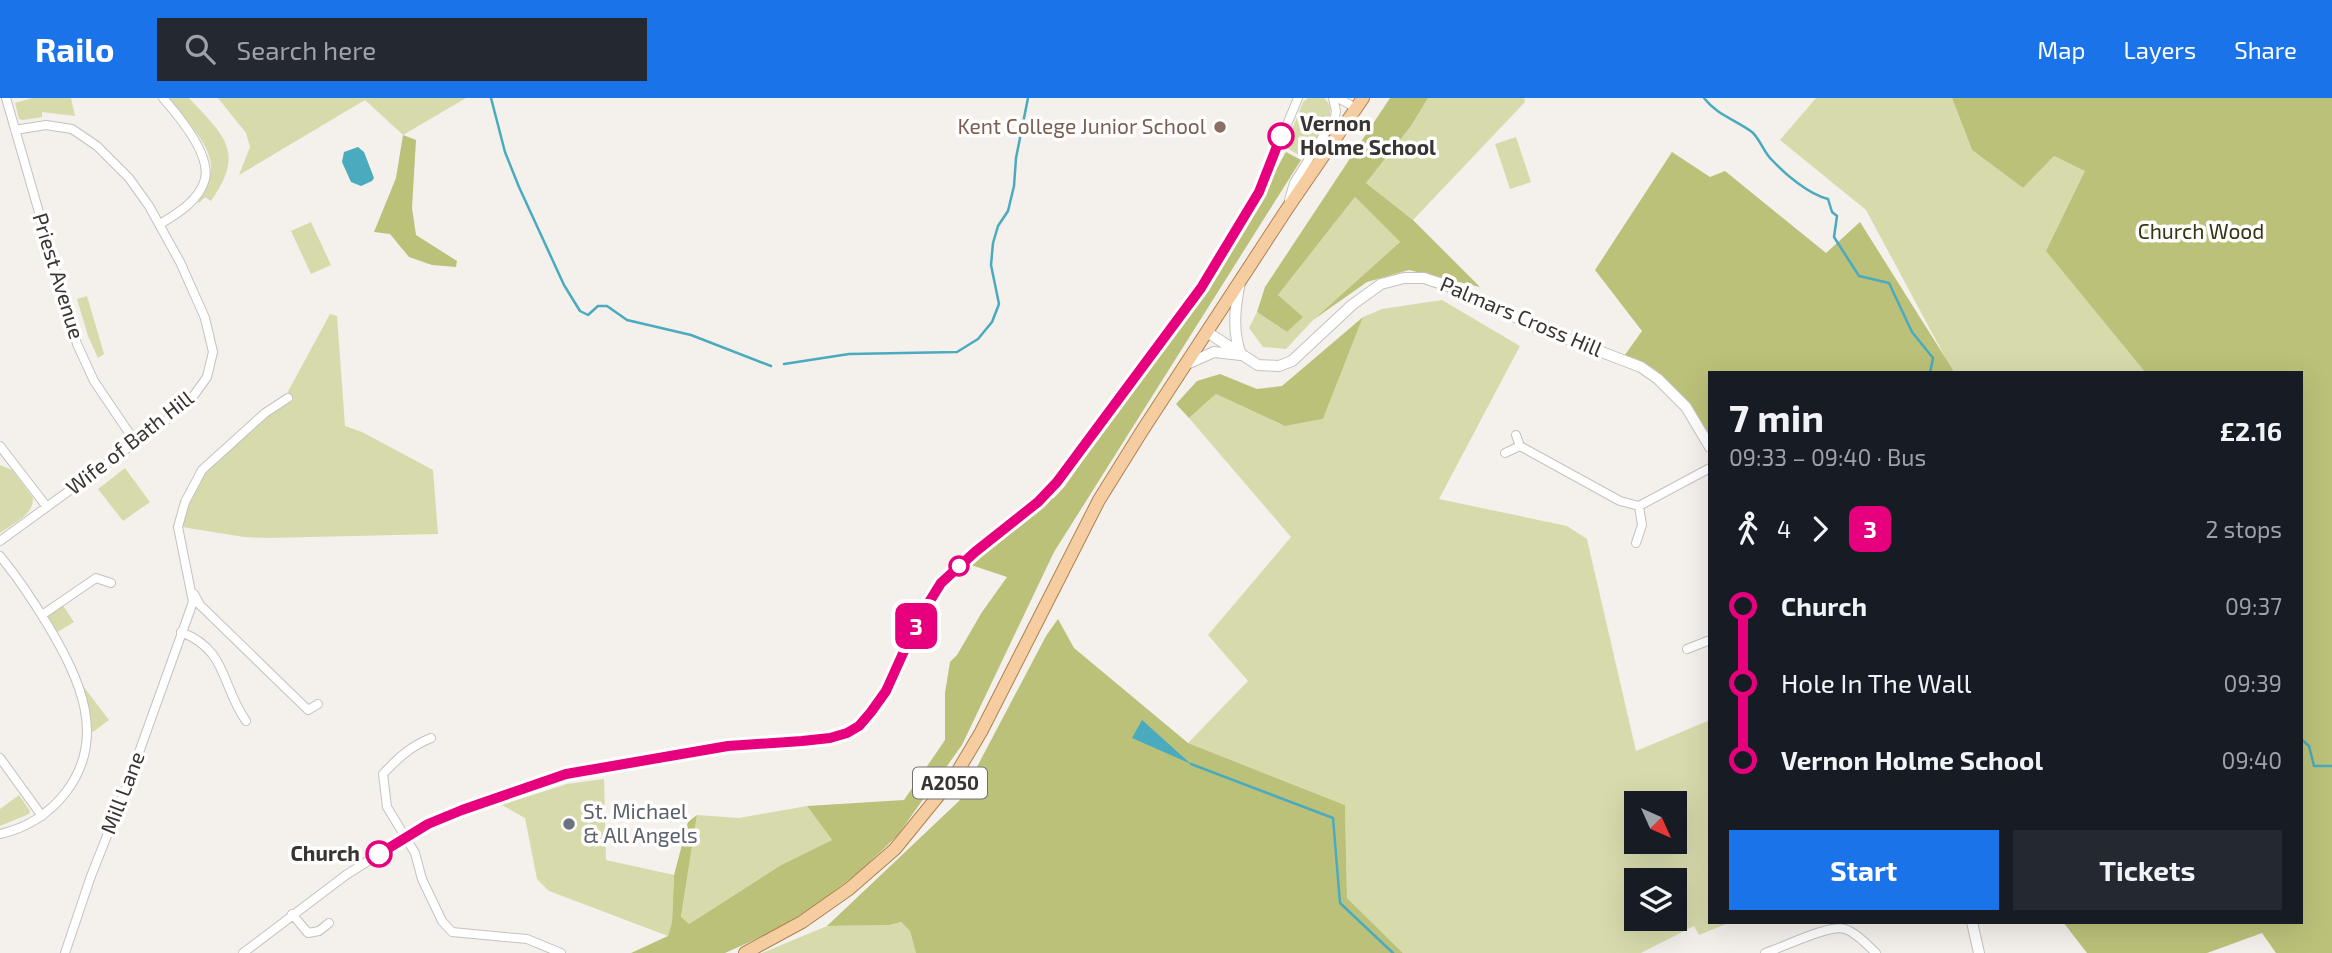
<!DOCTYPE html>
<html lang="en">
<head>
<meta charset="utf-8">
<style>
	body { margin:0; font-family:"Exo 2",sans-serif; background:#242831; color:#f1f3f6; height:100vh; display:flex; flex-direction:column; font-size:26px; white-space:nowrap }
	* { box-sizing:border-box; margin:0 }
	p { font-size:23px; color:#9ea1a6 }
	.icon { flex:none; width:38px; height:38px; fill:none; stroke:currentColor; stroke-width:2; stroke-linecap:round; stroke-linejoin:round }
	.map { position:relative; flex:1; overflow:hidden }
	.panel { position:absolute; left:1708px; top:273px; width:595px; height:553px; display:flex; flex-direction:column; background:#171b24; border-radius:0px; box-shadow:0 7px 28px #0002 }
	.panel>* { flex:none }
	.badge { padding:0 14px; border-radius:10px; font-size:24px; line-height:46px }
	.needle { width:46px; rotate:135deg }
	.buttons { position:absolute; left:1624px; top:693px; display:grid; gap:14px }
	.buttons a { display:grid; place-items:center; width:63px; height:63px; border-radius:0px; background:#171b24; box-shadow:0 7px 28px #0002; font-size:35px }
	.map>.badge { position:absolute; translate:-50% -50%; box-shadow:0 0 0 4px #fff }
	.legs { display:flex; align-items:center; gap:10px; height:77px; padding:0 21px; font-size:23px }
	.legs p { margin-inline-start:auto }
	.overview { display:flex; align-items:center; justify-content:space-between; height:119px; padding:0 21px }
	h1 { font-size:38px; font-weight:700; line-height:52px }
	.primary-button { display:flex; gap:14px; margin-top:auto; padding:14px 21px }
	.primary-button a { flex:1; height:80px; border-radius:0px; background:#1a73e8; color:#fff; font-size:28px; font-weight:700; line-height:80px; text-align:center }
	.primary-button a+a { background:#242831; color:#f1f3f6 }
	ul { padding:0 21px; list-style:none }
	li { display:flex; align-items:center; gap:24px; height:77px; font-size:26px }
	li i { display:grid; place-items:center; width:10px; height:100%; margin:0 9px; background:currentColor }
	li i::after { content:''; width:18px; height:18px; margin:-9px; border:5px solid; border-radius:50%; background:#171b24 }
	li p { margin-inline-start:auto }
	li:first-child i { background:linear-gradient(#0000 50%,currentColor 0) }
	li:last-child i { background:linear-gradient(currentColor 50%,#0000 0) }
	header { display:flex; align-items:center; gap:42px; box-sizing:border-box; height:98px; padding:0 35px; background:#1a73e8; color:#fff }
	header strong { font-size:33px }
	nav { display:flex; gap:38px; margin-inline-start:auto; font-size:24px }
	.search { width:490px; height:63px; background:#242831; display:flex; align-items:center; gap:18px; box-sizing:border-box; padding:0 24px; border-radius:0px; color:#9ea1a6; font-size:26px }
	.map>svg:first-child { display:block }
</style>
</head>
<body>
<header>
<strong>Railo</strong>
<div class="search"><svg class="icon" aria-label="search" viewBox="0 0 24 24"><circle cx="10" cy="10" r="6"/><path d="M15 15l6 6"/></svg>Search here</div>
<nav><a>Map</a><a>Layers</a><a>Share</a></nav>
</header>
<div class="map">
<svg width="2332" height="855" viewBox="0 0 2332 855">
	<rect width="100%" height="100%" fill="#f4f0ec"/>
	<path fill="#d7dbac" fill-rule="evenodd" d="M32 0H71L75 18 42 14V19L23 22 19 21 15 5Z
		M166 0H189C224 38 246 53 211 103L205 99 199 105 198 102C203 92 210 83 211 71 213 47 181 16 166 0Z
		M218 0H466L403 37 365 2 239 77 250 49 246 35Z
		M1308 0H1324C1343 17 1315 44 1304 60L1285 49 1303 4Z
		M1428 0H1524L1525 4 1413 122 1366 85 1411 28Z
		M1816 0H1952L1972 52 2023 90 2054 58 2086 73 2146 275H1951L1952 272 1866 112 1780 42Z
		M1516 39 1531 84 1510 91 1495 46Z
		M1355 99 1400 144 1313 222 1286 251 1263 249 1249 230 1257 214 1287 234 1302 219 1278 197Z
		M311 124 331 167 311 176 291 133Z
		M87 198 104 256 98 260 88 238 77 201Z
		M1442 202 1520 248 1439 401 1567 428 1587 441 1636 653 1710 622V824H1731L1699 837 1694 828 1641 855H1403L1347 800 1345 707 1188 645 1248 583 1208 537 1291 439 1189 320 1216 296 1285 328 1323 321 1363 219 1382 211ZM1636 705H1675V744H1636ZM1636 782H1675V821H1636Z
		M330 216 337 218 345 328 362 334 433 372 438 436 269 440 244 439 182 429 186 405 205 373 264 321 294 301 285 299Z
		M0 367 12 372 33 400C34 417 12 426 0 435Z
		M125 370 150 404 123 423 98 391Z
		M62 506 74 524 56 535 45 517Z
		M83 588 109 622 93 634 91 632 89 613Z
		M604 681 606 762 674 777 672 824 668 838 549 793 537 781 525 720 502 707 567 686Z
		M19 697 30 713 29 716 0 728V711Z
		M807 708 832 742 781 767 689 826 681 820 697 717 739 720Z
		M901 824 910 833 916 855H762L827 828 890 827Z"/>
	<path fill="#bcc179" d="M1390 0H1428L1411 28 1366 85 1413 122 1480 189 1409 172 1367 184 1313 222 1400 144 1355 99 1278 197 1303 219 1287 234 1257 214 1265 189Z
		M1952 0H2332V855H2276L2262 835 2207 855H2087L2063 824H2301V275H2146L2046 153 2085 73 2054 58 2023 90 1972 52Z
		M403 37 416 42 412 110 416 137 457 163 456 169 432 167 409 159 390 136 374 134 396 80Z
		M1286 54 1301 62 1054 454 962 647 897 738 859 774 818 806 772 834 725 855H631L668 838 672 824 674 777 688 724 697 717 681 819 689 826 781 767 832 742 807 708 904 702 945 642V595L950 564 957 557 982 514 1007 479 971 467 984 450 1048 400H1054L1065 388 1160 252 1183 226 1227 158Z
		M1672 54 1710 79 1725 73 1826 155 1860 124 1953 272 1951 275H1710V349L1670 291 1622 261 1642 233 1595 172Z
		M1363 219 1323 321 1285 328 1216 296 1189 320 1176 306 1197 283 1220 276 1257 291 1282 288Z
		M1058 521 1074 550 1188 645 1345 707 1347 800 1403 855H916L910 833 901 824 890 827 827 828 959 703 1046 538Z"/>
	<path fill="#4aaabe" d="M358 49 364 54 374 80 372 83 361 88 351 84 342 64 344 54Z
		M1142 622 1191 666 1132 640Z"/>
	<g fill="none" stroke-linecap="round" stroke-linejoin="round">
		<path stroke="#4aaabe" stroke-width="2.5" d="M491 0 505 54 519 89 564 187 580 213 588 217 598 208H607L627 222 691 237 771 268
			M1704 0C1717 17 1736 22 1752 34 1760 41 1763 53 1771 61 1785 76 1808 96 1828 101L1832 114 1837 118 1834 139 1859 178 1889 185 1912 234 1933 260 1930 275
			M784 266 849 256 957 254 978 241 992 224 999 206 991 167 993 145 998 128 1008 113 1014 88 1016 60 1028 0
			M2301 641 2309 648 2314 668H2332
			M1191 666 1333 720 1340 805 1393 855"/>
		<defs>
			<path id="street" d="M6 0 77 246 94 283 136 345
				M1338 0 1356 10
				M1289 102 1294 85 1335 19 1336 13 1333 0
				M160 126C177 116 200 102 205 81 211 56 178 17 163 0
				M0 348 47 409
				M1520 348 1620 403 1639 408 1710 370
				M1505 355 1520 348 1516 337
				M0 443 165 323 192 300 207 279 213 254 205 220 180 164 149 108 129 80 97 48 72 31 46 27 15 32
				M1636 445 1642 427 1639 408
				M0 458C19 481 34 504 49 529 79 580 108 639 66 694 49 716 27 730 0 736
				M194 496 200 507 308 612 318 606
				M42 517 96 480 111 485
				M181 534C228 552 221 588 246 623
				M1687 551 1710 542
				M431 640C411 648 398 660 383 676L387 709 415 755 422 781 442 823 452 834 527 841 561 855
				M0 660 42 718
				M292 816 308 835 319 833 329 825
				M65 855 91 778 128 685 193 504 178 429 185 404 202 372 265 315 288 300
				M243 855 346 777 406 739 462 712 566 676 599 669 664 660 728 648 802 643 829 640 847 635 859 628 886 593 918 522 941 485 975 454 1038 404 1057 384 1201 190 1259 94 1298 0
				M1765 855C1784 849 1829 826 1845 831 1857 835 1867 847 1876 855"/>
			<path id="secondary" d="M1207 234 1258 267 1279 268 1292 263 1352 207 1381 186 1404 180H1424L1451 189 1541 231 1641 269 1658 281 1686 309 1710 349
				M1187 266 1214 254 1241 257C1232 233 1235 209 1240 184
				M1972 824 1979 855"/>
			<path id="primary" d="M745 855 802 824 849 791 895 751 956 676 981 634 1099 402 1142 333 1287 111 1363 0"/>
		</defs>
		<use href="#street" stroke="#c5c2be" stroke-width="10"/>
		<use href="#secondary" stroke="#c5c2be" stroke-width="12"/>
		<use href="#primary" stroke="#ae8250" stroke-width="14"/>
		<use href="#street" stroke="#fff" stroke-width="8"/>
		<use href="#secondary" stroke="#fff" stroke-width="10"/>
		<use href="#primary" stroke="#f5cda0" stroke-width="12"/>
	</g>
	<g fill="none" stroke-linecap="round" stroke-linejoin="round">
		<defs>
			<path id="line-1" d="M379 756 428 726 462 712 566 676 728 648 802 643 830 640 847 635 859 628 871 614 886 593 918 522 941 485 975 454 1038 404 1057 384 1201 190 1259 94 1281 38"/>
		</defs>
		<use href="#line-1" stroke="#fff" stroke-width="16"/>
		<use href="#line-1" stroke="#e6007e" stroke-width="10"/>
	</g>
	<circle fill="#8d6e63" stroke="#fffefd" stroke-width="2.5" cx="1220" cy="29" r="7"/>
	<g fill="#fff" stroke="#e6007e" stroke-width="3.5">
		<circle cx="1281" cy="38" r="12"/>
		<circle cx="959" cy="468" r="9"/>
		<circle cx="379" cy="756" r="12"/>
	</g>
	<circle fill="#6b7280" stroke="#fffefd" stroke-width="2.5" cx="569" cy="726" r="7"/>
	<g text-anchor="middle" stroke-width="7" stroke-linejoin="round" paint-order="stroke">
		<rect fill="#fffefd" stroke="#727170" stroke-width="2" x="913" y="669.5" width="74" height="31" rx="5"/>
		<g font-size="19" font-weight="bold" fill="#363533">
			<text x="950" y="692">A2050</text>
		</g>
		<g font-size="21" font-weight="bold" fill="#363533" stroke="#fffefd" text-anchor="start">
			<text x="1300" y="33">Vernon<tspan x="1300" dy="24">Holme School</tspan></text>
			<text x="360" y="763" text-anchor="end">Church</text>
		</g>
		<g font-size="21" fill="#785e54" stroke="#fffefd" text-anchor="end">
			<text x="1206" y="36">Kent College Junior School</text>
		</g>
		<g font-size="21" fill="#333515" stroke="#fffefd">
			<text x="2201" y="141">Church Wood</text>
		</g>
		<g font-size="21" fill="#363533" stroke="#fffefd">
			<text transform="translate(58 178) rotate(73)" y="7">Priest Avenue</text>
			<text transform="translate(1521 219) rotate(23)" y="7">Palmars Cross Hill</text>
			<text transform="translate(130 345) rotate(-38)" y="7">Wife of Bath Hill</text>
			<text transform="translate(123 695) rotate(-69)" y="7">Mill Lane</text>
		</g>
		<g font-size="21" fill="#5b616d" stroke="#fffefd" text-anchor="start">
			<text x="583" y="721">St. Michael<tspan x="583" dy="24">&amp; All Angels</tspan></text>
		</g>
	</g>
</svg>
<div class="buttons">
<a><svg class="needle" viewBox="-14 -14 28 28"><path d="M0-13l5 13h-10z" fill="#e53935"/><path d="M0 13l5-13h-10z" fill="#9ea1a6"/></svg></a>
<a><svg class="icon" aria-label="layers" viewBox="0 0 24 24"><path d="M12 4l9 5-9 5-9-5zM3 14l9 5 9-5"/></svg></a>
</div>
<b class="badge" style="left:916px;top:528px;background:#e6007e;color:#fff">3</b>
<section class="panel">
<div class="overview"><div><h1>7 min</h1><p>09:33 – 09:40 · Bus</p></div><b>£2.16</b></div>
<div class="legs"><svg class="icon" aria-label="walk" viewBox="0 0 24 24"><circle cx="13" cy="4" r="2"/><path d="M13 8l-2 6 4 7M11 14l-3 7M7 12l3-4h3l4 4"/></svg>4<svg class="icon" aria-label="forward" viewBox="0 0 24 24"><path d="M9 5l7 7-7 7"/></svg><b class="badge" style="background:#e6007e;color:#fff">3</b><p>2 stops</p></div>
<ul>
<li><i style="color:#e6007e"></i><b>Church</b><p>09:37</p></li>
<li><i style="color:#e6007e"></i><span>Hole In The Wall</span><p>09:39</p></li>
<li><i style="color:#e6007e"></i><b>Vernon Holme School</b><p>09:40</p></li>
</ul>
<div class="primary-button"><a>Start</a><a>Tickets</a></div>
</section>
</div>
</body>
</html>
